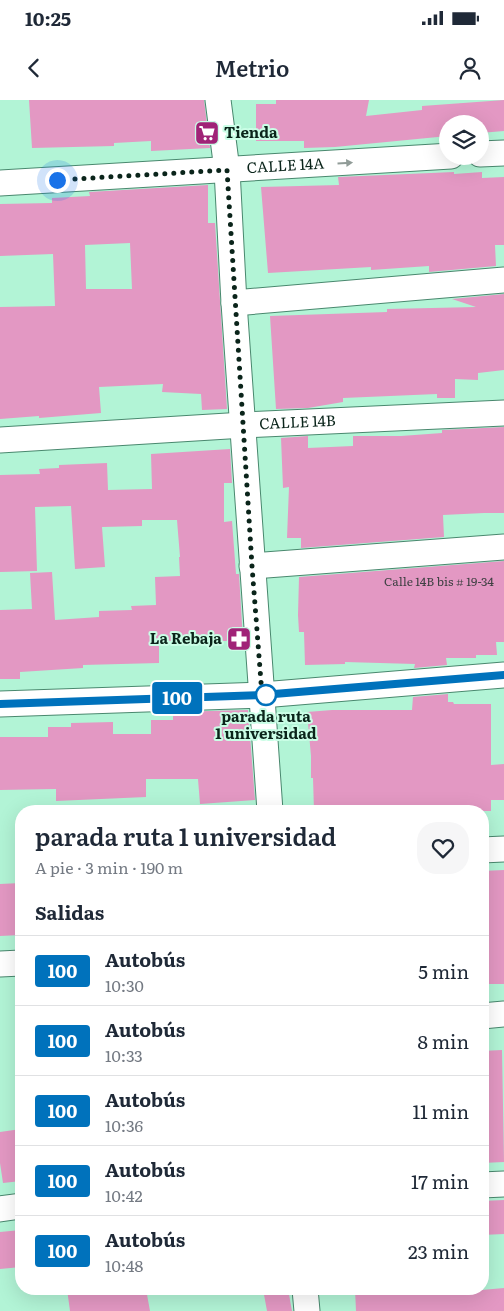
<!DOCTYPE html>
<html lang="es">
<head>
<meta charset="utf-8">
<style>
	body { margin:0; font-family:Literata,serif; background:#f6f6f7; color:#1f2937; height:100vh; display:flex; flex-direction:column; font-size:19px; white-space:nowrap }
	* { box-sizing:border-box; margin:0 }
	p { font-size:16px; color:#747a83 }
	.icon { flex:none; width:28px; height:28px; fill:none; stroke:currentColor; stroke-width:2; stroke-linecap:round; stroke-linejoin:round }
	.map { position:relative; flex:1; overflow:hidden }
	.sheet { position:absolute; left:15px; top:705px; width:474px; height:490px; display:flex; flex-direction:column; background:#fff; border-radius:20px; box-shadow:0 5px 20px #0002 }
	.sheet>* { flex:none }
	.badge { padding:0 10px; border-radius:4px; font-size:18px; line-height:32px }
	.buttons { position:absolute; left:439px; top:15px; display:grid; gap:10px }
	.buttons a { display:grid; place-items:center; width:50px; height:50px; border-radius:50%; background:#fff; box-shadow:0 5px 20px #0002; font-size:25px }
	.you { position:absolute; width:25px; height:25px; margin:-12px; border:4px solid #fff; border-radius:50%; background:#1a73e8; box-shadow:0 0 0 8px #1a73e833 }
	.map>.badge { position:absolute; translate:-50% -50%; box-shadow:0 0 0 2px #fff }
	h2 { padding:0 20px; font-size:19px; line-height:45px }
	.round { display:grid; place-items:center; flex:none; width:52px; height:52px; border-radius:20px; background:#f6f6f7 }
	.summary { display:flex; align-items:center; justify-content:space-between; height:85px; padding:0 20px }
	h1 { font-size:24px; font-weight:600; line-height:38px }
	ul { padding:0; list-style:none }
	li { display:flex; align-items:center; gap:15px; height:70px; padding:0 20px; border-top:1px solid #e0e1e3 }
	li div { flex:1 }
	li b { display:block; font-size:19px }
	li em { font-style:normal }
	li .badge { min-width:55px; font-weight:700; text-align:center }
	.status { display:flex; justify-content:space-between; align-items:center; height:35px; padding:0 25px; background:#fff; direction:ltr }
	.status svg { height:14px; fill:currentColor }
	header { display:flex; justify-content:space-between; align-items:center; height:65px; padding:0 20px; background:#fff; font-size:22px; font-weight:600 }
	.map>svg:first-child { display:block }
</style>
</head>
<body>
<div class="status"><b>10:25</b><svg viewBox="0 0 49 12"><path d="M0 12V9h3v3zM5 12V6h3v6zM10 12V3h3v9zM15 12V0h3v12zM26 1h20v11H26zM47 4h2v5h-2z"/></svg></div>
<header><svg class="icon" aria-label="back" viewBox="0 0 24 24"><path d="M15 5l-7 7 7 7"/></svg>Metrio<svg class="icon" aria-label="person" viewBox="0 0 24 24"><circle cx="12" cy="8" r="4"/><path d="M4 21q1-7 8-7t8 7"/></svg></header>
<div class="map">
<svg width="504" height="1211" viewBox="0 0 504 1211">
	<rect width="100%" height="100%" fill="#b2f4d6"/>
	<path fill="#e398c3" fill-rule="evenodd" d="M29 0H204L210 48 151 51V41L114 43V46L32 48Z
		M276 0H369L366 16 422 10V6L504 0V31L480 33V24H448V36L335 47 304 48V41H256V4H276Z
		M454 72V74L482 72V78L504 77V145H495L496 166 429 172V166L371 170V167L268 173 261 87 339 85 338 77Z
		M208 85V123H215L227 309 202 310 201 294 162 292 163 284 99 287 101 313 39 318V316L0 319V207L55 206 53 154 0 156V104L52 103V98L90 96 89 92ZM130 143 132 189H86L85 145Z
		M504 194V270L478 273V280L455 279V298H437V294L343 298V302L308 308 276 309 270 216 387 212V209L476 207 452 199Z
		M504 327V413H484L443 415 444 437 301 448V438H287L289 387 283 388 281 338 308 336V348L353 346V336H401L442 333V330Z
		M230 349 232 383H224V422L232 421 236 474H239L243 541H159V563L83 565V568L20 572V579H0V510L32 509 30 473 52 472 55 520 99 517V511L132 510 131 506 156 505 155 477 180 476 179 457H180L177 420H142V426L102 427 105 467 75 469 71 406 35 407 37 471 0 472V375L40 374 39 369 59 368V365L107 363 108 390 152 389 151 354Z
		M504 461V542H496L497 555H476V558H446L447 565 414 568 415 564 345 562V564L305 565 304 532H299L298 515 299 477Z
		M448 594V602H453L454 604H491V665L504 664V700H491V711H314L313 678H311V656L307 612 332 610H412L413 597Z
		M248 610 255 700 200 704 198 679H146V697L56 701V689L0 690V637H48V627H71V623L113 622V634H151V620H173V612Z
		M504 770V884H482V771Z
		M21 783V835L0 836V784Z
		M502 950 504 1062 482 1063V951Z
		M21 1029V1081L3 1083 0 1063V1032Z
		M504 1100V1134L482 1135V1101Z
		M21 1130V1167L0 1169V1132Z
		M504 1188V1211H356L355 1189H448V1193Z
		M67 1189H146L150 1211H70Z
		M263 1189H288L292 1211H267Z"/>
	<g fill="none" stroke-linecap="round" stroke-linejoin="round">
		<defs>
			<g id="street">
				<path d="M218 0 227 70 234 203 270 711"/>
				<path d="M480 54 504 53"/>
				<path id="s1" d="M0 83 451 56"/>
				<path d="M234 203 504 180"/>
				<path id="s2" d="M0 340 244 325 504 313"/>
				<path d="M252 466 504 447"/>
				<path d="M0 604 262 595 504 575"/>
				<path d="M482 750 504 749"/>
				<path d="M0 864 21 863"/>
				<path d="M482 916 504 914"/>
				<path d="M482 1085 504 1084"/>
				<path d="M0 1109 21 1106"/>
				<path d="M305 1189 307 1211"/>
			</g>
		</defs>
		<use href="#street" stroke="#49886e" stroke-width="27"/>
		<use href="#street" stroke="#fff" stroke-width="25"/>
	</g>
	<defs><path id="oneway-solid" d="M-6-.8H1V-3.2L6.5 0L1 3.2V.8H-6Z" transform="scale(1.25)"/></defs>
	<use fill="#919c98" href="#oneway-solid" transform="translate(345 63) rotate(-4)"/>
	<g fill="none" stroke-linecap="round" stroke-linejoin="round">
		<defs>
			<path id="line" d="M0 604 262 595 504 575"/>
		</defs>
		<use href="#line" stroke="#fff" stroke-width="11"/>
		<use href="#line" stroke="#0072bc" stroke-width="8"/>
		<path stroke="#0a241a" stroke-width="5" stroke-dasharray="0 9" d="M57 80 227 70 252 466 262 595H266"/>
	</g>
	<defs>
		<symbol id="supermarket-square" viewBox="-11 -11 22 22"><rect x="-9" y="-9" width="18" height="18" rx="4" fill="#a02377" stroke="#cafee6"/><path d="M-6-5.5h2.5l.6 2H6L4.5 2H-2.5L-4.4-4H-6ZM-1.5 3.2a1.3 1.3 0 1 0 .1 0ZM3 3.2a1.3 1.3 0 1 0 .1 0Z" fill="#fff"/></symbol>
		<symbol id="pharmacy-square" viewBox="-11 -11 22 22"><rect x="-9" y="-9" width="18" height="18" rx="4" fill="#a02377" stroke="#cafee6"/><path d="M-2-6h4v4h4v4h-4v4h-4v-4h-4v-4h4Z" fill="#fff"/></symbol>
	</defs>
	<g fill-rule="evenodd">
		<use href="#supermarket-square" x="193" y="19" width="28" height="28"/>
		<use href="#pharmacy-square" x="225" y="525" width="28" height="28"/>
	</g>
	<circle fill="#fff" stroke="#0072bc" stroke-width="2.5" cx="266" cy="595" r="10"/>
	<g text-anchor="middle" stroke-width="4" stroke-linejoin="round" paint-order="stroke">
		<g font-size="12" fill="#404144">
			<text x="439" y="486">Calle 14B bis # 19-34</text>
		</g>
		<g font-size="15" font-weight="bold" fill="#0a241a" stroke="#cafee6" text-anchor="start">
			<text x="224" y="38">Tienda</text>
			<text x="222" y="544" text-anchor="end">La Rebaja</text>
		</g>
		<g font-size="15" fill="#0a241a" stroke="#cafee6">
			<text dy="5" stroke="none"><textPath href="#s1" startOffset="286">CALLE 14A</textPath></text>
			<text dy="5" stroke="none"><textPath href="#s2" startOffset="298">CALLE 14B</textPath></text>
		</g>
		<g font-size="15" font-weight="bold" fill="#0a241a" stroke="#cafee6">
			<text x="266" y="622">parada ruta<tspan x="266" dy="17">1 universidad</tspan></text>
		</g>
	</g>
</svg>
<div class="buttons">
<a><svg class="icon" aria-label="layers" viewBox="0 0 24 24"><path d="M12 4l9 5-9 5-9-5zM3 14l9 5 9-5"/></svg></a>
</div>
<div class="you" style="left:57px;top:80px"></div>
<b class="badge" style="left:177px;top:598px;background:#0072bc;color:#fff">100</b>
<section class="sheet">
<div class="summary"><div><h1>parada ruta 1 universidad</h1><p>A pie · 3 min · 190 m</p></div><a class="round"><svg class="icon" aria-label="heart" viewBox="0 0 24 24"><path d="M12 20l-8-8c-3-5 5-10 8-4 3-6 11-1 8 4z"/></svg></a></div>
<h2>Salidas</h2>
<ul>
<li><span class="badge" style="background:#0072bc;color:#fff">100</span><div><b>Autobús</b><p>10:30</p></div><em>5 min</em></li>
<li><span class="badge" style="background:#0072bc;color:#fff">100</span><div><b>Autobús</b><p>10:33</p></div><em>8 min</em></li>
<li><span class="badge" style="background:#0072bc;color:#fff">100</span><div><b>Autobús</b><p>10:36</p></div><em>11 min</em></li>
<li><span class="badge" style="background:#0072bc;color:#fff">100</span><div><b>Autobús</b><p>10:42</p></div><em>17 min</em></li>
<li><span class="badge" style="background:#0072bc;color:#fff">100</span><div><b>Autobús</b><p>10:48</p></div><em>23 min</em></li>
</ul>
</section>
</div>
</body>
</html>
